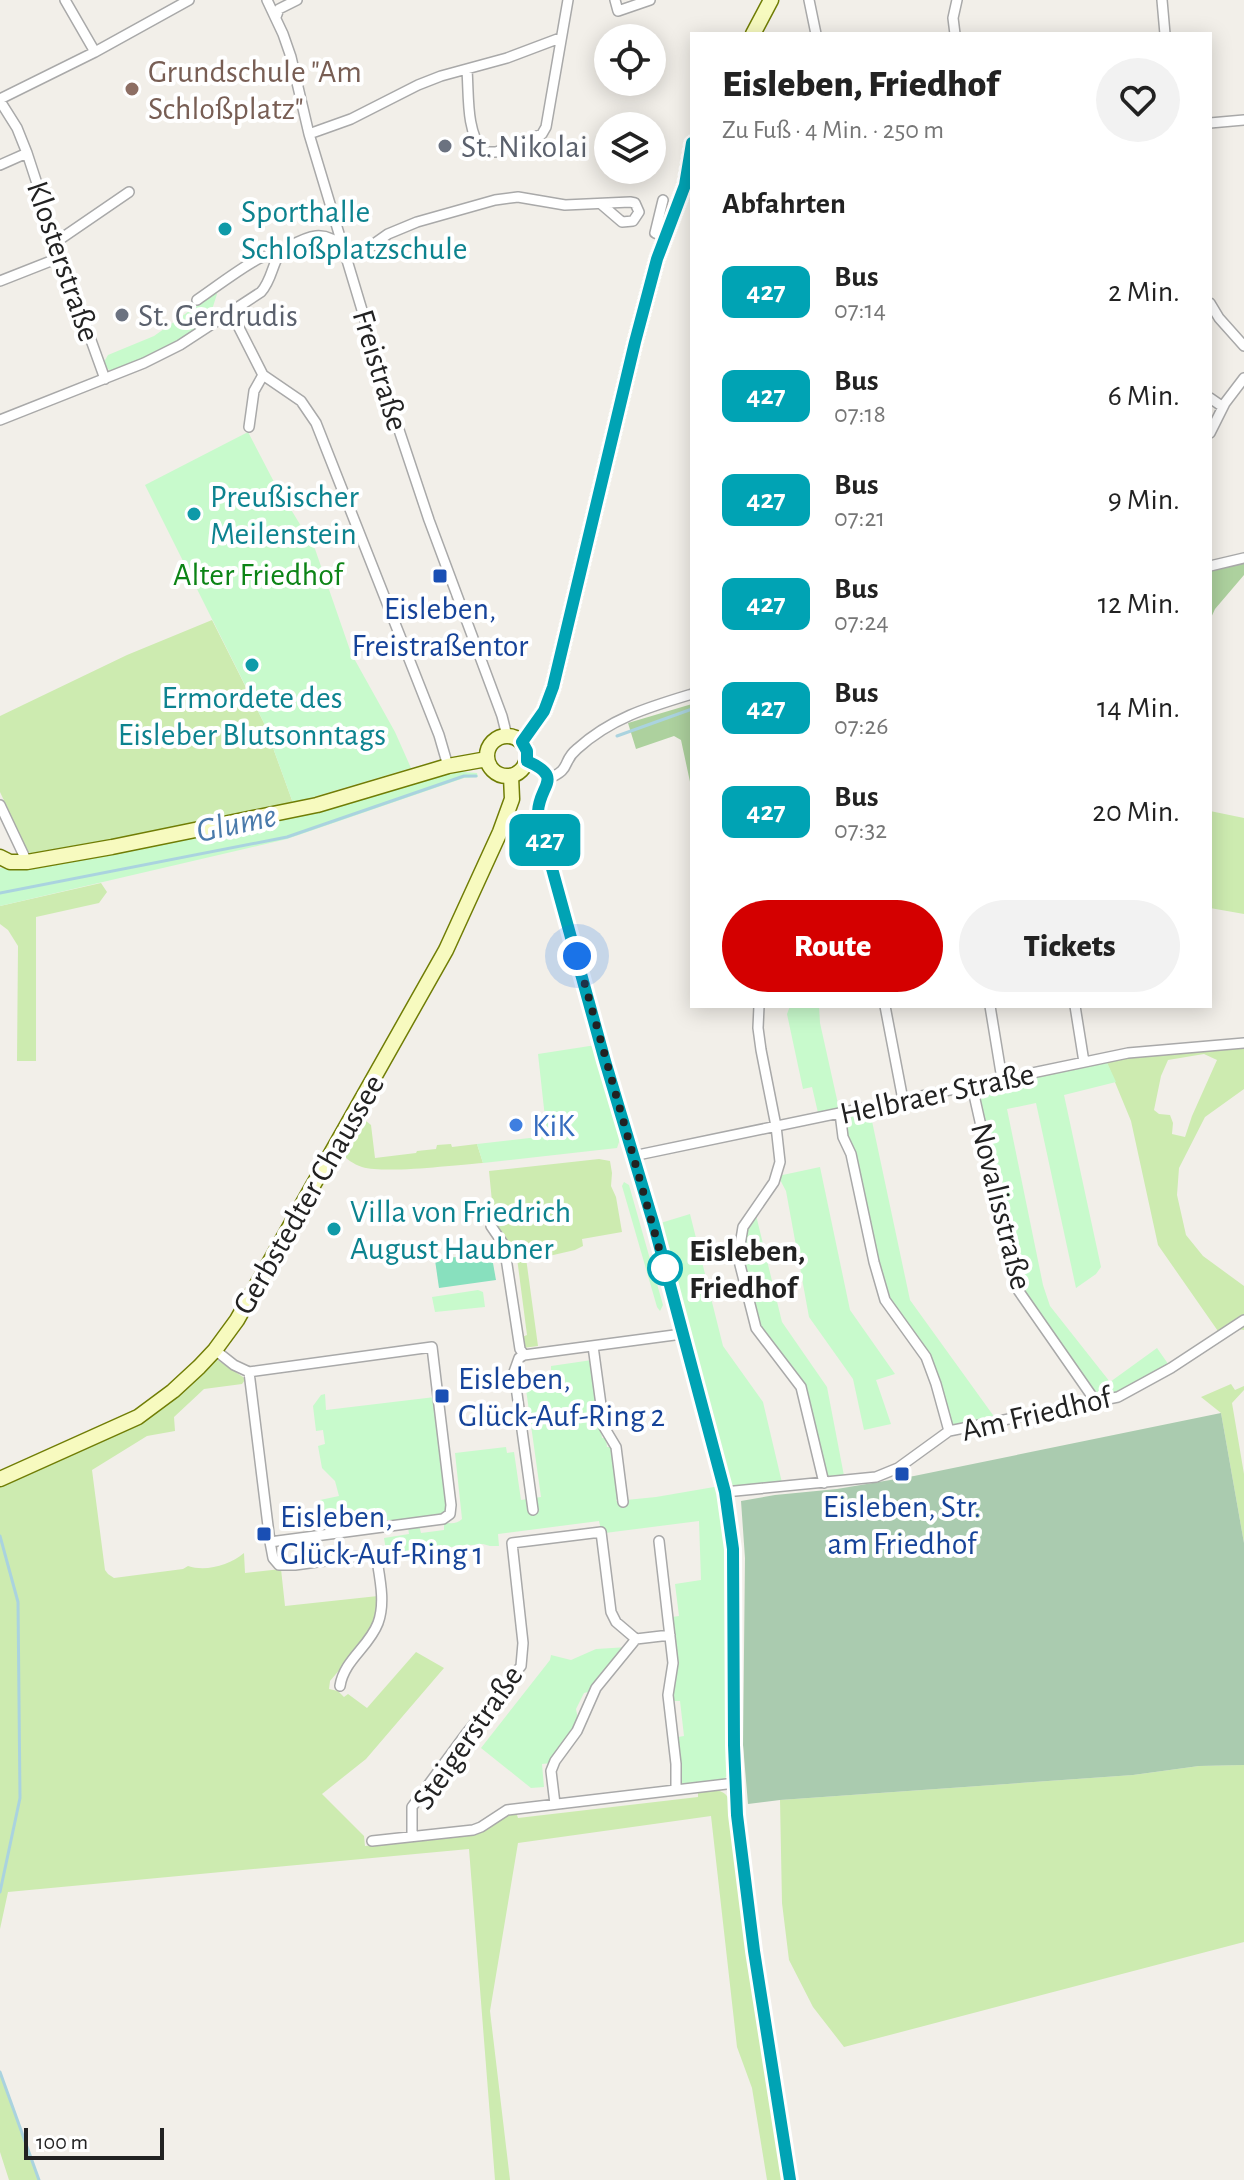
<!DOCTYPE html>
<html lang="de">
<head>
<meta charset="utf-8">
<style>
	body { margin:0; font-family:"Alegreya Sans",sans-serif; background:#f2f2f2; color:#222; height:100vh; display:flex; flex-direction:column; font-size:30px; white-space:nowrap }
	* { box-sizing:border-box; margin:0 }
	p { font-size:26px; color:#767676 }
	.icon { flex:none; width:44px; height:44px; fill:none; stroke:currentColor; stroke-width:2; stroke-linecap:round; stroke-linejoin:round }
	.map { position:relative; flex:1; overflow:hidden }
	.sheet { position:absolute; left:690px; top:32px; width:522px; height:976px; display:flex; flex-direction:column; background:#fff; border-radius:0px; box-shadow:0 4px 20px #0003 }
	.sheet>* { flex:none }
	.badge { padding:0 16px; border-radius:12px; font-size:28px; line-height:52px }
	.buttons { position:absolute; left:594px; top:24px; display:grid; gap:16px }
	.buttons a { display:grid; place-items:center; width:72px; height:72px; border-radius:50%; background:#fff; box-shadow:0 4px 20px #0003; font-size:40px }
	.scale { position:absolute; left:24px; bottom:20px; width:140px; box-sizing:border-box; padding-left:8px; border:4px solid #222; border-top:0; font-size:22px; line-height:28px; white-space:nowrap; color:#222; -webkit-text-stroke:6px #fff; paint-order:stroke }
	.you { position:absolute; width:40px; height:40px; margin:-20px; border:6px solid #fff; border-radius:50%; background:#1a73e8; box-shadow:0 0 0 12px #1a73e833 }
	.map>.badge { position:absolute; translate:-50% -50%; box-shadow:0 0 0 4px #fff }
	h2 { padding:0 32px; font-size:30px; line-height:72px }
	.round { display:grid; place-items:center; flex:none; width:84px; height:84px; border-radius:42px; background:#f2f2f2 }
	.overview { display:flex; align-items:center; justify-content:space-between; height:136px; padding:0 32px }
	h1 { font-size:38px; font-weight:800; line-height:60px }
	.cta { display:flex; gap:16px; margin-top:auto; padding:16px 32px }
	.cta a { flex:1; height:92px; border-radius:48px; background:#d40000; color:#fff; font-size:32px; font-weight:800; line-height:92px; text-align:center }
	.cta a+a { background:#f2f2f2; color:#222 }
	ul { padding:0; list-style:none }
	li { display:flex; align-items:center; gap:24px; height:104px; padding:0 32px }
	li div { flex:1 }
	li b { display:block; font-size:30px }
	li em { font-style:normal }
	li .badge { min-width:88px; font-weight:700; text-align:center }
	.map>svg:first-child { display:block }
</style>
</head>
<body>
<div class="map">
<svg width="1244" height="2180" viewBox="0 0 1244 2180">
	<rect width="100%" height="100%" fill="#f2efe9"/>
	<path fill="#cdebb0" fill-rule="evenodd" d="M212 620 264 723 293 803 38 856 28 852 0 792V716L127 655Z
		M1210 811 1244 818V914L1210 908Z
		M101 883 107 892 99 903 36 917V1061H17L18 946 8 930 0 924V906Z
		M1244 1043V1089L1205 1117 1179 1168 1177 1195 1186 1235 1203 1256 1244 1286V1330L1231 1328 1220 1334 1158 1245 1131 1121 1105 1058ZM1204 1054 1217 1060 1192 1116 1185 1137 1172 1134 1173 1123 1170 1115 1159 1114 1154 1110 1161 1076 1168 1060Z
		M366 1121 371 1125 375 1158 416 1153 417 1151 436 1149 437 1145 451 1144 452 1147 477 1144 483 1163C454 1165 386 1174 362 1167 353 1164 347 1159 340 1153L358 1122Z
		M599 1159 610 1161 612 1173 611 1186 616 1197 622 1232 582 1239 583 1246 575 1250 549 1256 548 1254 526 1258 538 1346 523 1348 522 1337 527 1335 517 1258 511 1259 509 1245 505 1235 494 1222 489 1171Z
		M216 1359 243 1377 245 1380 242 1384 204 1389 174 1417 175 1431 147 1436 92 1470 105 1570 108 1574 114 1578 183 1569 188 1566C206 1572 230 1565 244 1553L245 1573 281 1569 285 1606 378 1596C378 1632 352 1655 330 1681L329 1689 338 1691 344 1697 348 1694 367 1708 416 1652 444 1668 366 1759 322 1794 364 1836 365 1846 479 1833C493 1827 500 1814 516 1812L518 1818 698 1797V1791C726 1789 725 1790 737 1815L790 2180H767L752 2088 737 2047 711 1816 518 1843 490 2011 510 2180H495L469 1849 8 1892 0 1929V1485L137 1421Z
		M1231 1384 1235 1390 1244 1386V1390L1232 1403 1244 1474V1543L1221 1413 1201 1397Z
		M1244 1765V1942L844 2047 813 2007 789 1960 782 1903 780 1800 1133 1775 1199 1766Z
		M0 2072 39 2180H9L0 2152Z"/>
	<path fill="#add19e" d="M1244 561V575L1215 609 1210 620V570Z
		M692 704V791L681 740 674 736 636 749 628 723Z"/>
	<path fill="#aacbaf" d="M1221 1413 1244 1543V1765L1199 1766 1133 1775 780 1800 748 1804 743 1745 745 1558 741 1501 775 1495 837 1489 914 1476Z"/>
	<path fill="#c8facc" d="M216 292 217 294 208 322C177 342 146 359 112 372L105 367 104 362 108 355 154 336Z
		M248 432 273 480 315 549 351 653 395 732 411 768 293 803 264 723 145 485Z
		M451 771 477 773 478 777 464 778 287 839 0 906V868L34 869 228 828Z
		M790 1006H819L820 1023 840 1113 869 1107 910 1300 998 1422 949 1431 926 1357 885 1300 851 1153 833 1115 819 1117 812 1087 803 1089 787 1014Z
		M596 1045 621 1136 617 1148 483 1163 477 1144 547 1136 538 1054Z
		M1105 1058 1116 1082 1064 1095 1101 1267 1096 1274 1076 1288 1036 1103 1007 1109 1043 1285 1050 1306 1110 1382 1157 1348 1171 1368 1118 1397 1096 1402 1023 1298 972 1086Z
		M820 1167 850 1310 895 1374 876 1380 891 1424 864 1430 853 1379 809 1317 786 1191 778 1176Z
		M624 1182 629 1185 663 1305 660 1311 657 1307 622 1186Z
		M755 1211 782 1322 827 1387 845 1481 824 1483 801 1387 756 1328 739 1241Z
		M690 1214 723 1346 763 1402 783 1487 725 1492 654 1225Z
		M478 1290 483 1292 485 1307 435 1312 432 1297Z
		M592 1360 602 1438H606L607 1447H613L619 1493 616 1501 656 1497 720 1486 728 1550 731 1761 729 1774 722 1781 680 1785 678 1737 684 1736 680 1701H674L673 1690 678 1659 672 1617 679 1616 675 1584 701 1580 699 1521 605 1533 601 1530 599 1521 498 1534 499 1546H490L483 1544 390 1553 386 1550 384 1538 409 1534 408 1527 419 1525 421 1533 444 1530V1522C450 1524 457 1524 462 1519L455 1453 506 1447 507 1453 514 1452 521 1500 541 1497 524 1375 551 1372V1366Z
		M325 1394 326 1410 435 1397 448 1507 444 1513 436 1518 324 1532 320 1500 339 1496 335 1481 322 1468 318 1446 325 1444 323 1430 316 1431 313 1406 321 1395Z
		M628 1647 592 1691 584 1693 576 1709 579 1724 551 1763 542 1764 544 1787 531 1788 481 1748 550 1660 551 1655 571 1660 596 1649Z"/>
	<path fill="#88e0be" d="M491 1252 496 1280 439 1288 435 1260Z"/>
	<g fill="none" stroke-linecap="round" stroke-linejoin="round">
		<path stroke="#aad3df" stroke-width="3" d="M617 736 692 709
			M0 893 287 837 464 776H476
			M0 1536 18 1602 20 1798 0 1892
			M0 2072 39 2180"/>
		<defs>
			<path id="street" d="M65 0 95 52
				M267 0 283 34 291 57 309 134 390 403 429 520 502 716 507 736
				M615 0 618 11 650 0
				M809 0 816 34
				M1162 0 1165 34
				M276 17 279 9 297 0
				M955 34 953 18 957 0
				M467 70C469 97 466 130 483 152H496L542 134 546 127 568 0
				M0 99 95 52 189 0
				M0 101 17 128 27 153 61 257 105 379
				M1210 123 1244 120
				M309 134 351 119 418 85 441 76 507 58 560 38
				M0 165 27 153
				M663 200 655 233 664 237
				M56 242 129 192
				M347 256 371 246 388 234 417 222 495 200 518 197 565 205 630 202 635 203 639 212 633 221 622 222 601 204
				M0 281 61 257
				M197 300C216 287 235 272 256 260 263 256 272 255 280 251 301 241 321 224 343 248
				M1210 303 1219 318 1244 346
				M231 312 263 375 254 391 249 427
				M263 375 301 401 316 423 439 735 448 766
				M1210 398 1223 407
				M0 420 144 363 180 345 261 292C272 280 272 264 281 251
				M1210 433 1225 403 1244 378
				M1210 566 1244 558
				M527 761C565 778 539 785 538 812 538 813 540 824 540 825L605 1061 654 1225 725 1492 733 1549 734 1745 737 1815 754 1951 790 2180
				M547 779C573 769 561 762 577 749 611 718 649 707 692 694
				M0 805 27 862
				M759 1006 758 1028 761 1050 776 1126 780 1162 774 1182 743 1227 738 1257 756 1328 801 1387 824 1483
				M885 1006 903 1100
				M990 1006 1002 1079
				M1075 1006 1084 1062
				M972 1086 1018 1290 1096 1402
				M840 1113 843 1137 851 1154 874 1262 885 1300 926 1357 936 1384 949 1431
				M633 1156 1128 1053 1244 1043
				M491 1226 504 1245 520 1349 524 1355
				M593 1346 604 1427 616 1447 623 1502
				M215 1350 234 1365 249 1372 432 1347 451 1505 450 1514 443 1519 270 1542 249 1372
				M725 1492 876 1477 898 1468 949 1431 1118 1397 1171 1368 1244 1320
				M533 1510 514 1372 519 1358 524 1355 682 1334
				M659 1541 673 1663 668 1695 676 1764V1789
				M270 1542 273 1558 279 1565H295L376 1554C379 1575 386 1602 378 1623 369 1647 344 1660 340 1686
				M555 1804 551 1771 555 1761 577 1731 596 1688 636 1639 670 1635
				M412 1836V1807L465 1735 521 1666 523 1643 512 1543 601 1532 611 1612 616 1622 636 1639
				M372 1841 473 1830 481 1827 507 1810 735 1783"/>
			<path id="secondary" d="M753 34 771 0
				M487 756a20 20 0 1 1 40 0a20 20 0 1 1-40 0Z
				M522 742 544 711 553 687 635 342 657 259 685 185 692 143
				M0 857 10 862H27L112 847 317 805 448 766 487 759
				M0 1479 138 1417 173 1391 199 1367 215 1350 237 1320 446 950 500 832 512 799 511 776"/>
		</defs>
		<use href="#street" stroke="#a9a9a9" stroke-width="12"/>
		<use href="#secondary" stroke="#707d05" stroke-width="17"/>
		<use href="#street" stroke="#fff" stroke-width="9"/>
		<use href="#secondary" stroke="#f7fabf" stroke-width="14"/>
	</g>
	<g fill="none" stroke-linecap="round" stroke-linejoin="round">
		<defs>
			<path id="line" d="M692 143 685 185 657 259 635 342 553 687 544 711 522 742 527 751V761C565 778 539 785 538 812 538 813 540 824 540 825L605 1061 654 1225 725 1492 733 1549 734 1745 737 1815 754 1951 790 2180"/>
		</defs>
		<use href="#line" stroke="#fff" stroke-width="18"/>
		<use href="#line" stroke="#00a3b4" stroke-width="12"/>
		<path stroke="#222" stroke-width="8" stroke-dasharray="0 14.4" d="M577 956 668 1280 665 1268"/>
	</g>
	<circle fill="#8d6e63" stroke="#fff" stroke-width="3" cx="132" cy="89" r="8"/>
	<g fill="#6b7280" stroke="#fff" stroke-width="3">
		<circle cx="445" cy="146" r="8"/>
		<circle cx="122" cy="315" r="8"/>
	</g>
	<g fill="#0f9aa8" stroke="#fff" stroke-width="3">
		<circle cx="225" cy="229" r="8"/>
		<circle cx="194" cy="514" r="8"/>
		<circle cx="252" cy="665" r="8"/>
		<circle cx="334" cy="1229" r="8"/>
	</g>
	<g fill="#1a4fb4" stroke="#fff" stroke-width="3">
		<rect x="432" y="568" width="16" height="16" rx="4"/>
		<rect x="434" y="1388" width="16" height="16" rx="4"/>
		<rect x="894" y="1466" width="16" height="16" rx="4"/>
		<rect x="256" y="1526" width="16" height="16" rx="4"/>
	</g>
	<circle fill="#3f7fe0" stroke="#fff" stroke-width="3" cx="516" cy="1125" r="8"/>
	<circle fill="#fff" stroke="#00a3b4" stroke-width="4" cx="665" cy="1268" r="16"/>
	<g text-anchor="middle" stroke-width="8" stroke-linejoin="round" paint-order="stroke">
		<g font-size="32" fill="#785e54" stroke="#fff" text-anchor="start">
			<text x="148" y="82">Grundschule "Am<tspan x="148" dy="37">Schloßplatz"</tspan></text>
		</g>
		<g font-size="32" fill="#5b616d" stroke="#fff" text-anchor="start">
			<text x="461" y="157">St. Nikolai</text>
			<text x="138" y="326">St. Gerdrudis</text>
		</g>
		<g font-size="32" fill="#0d838f" stroke="#fff" text-anchor="start">
			<text x="241" y="222">Sporthalle<tspan x="241" dy="37">Schloßplatzschule</tspan></text>
			<text x="210" y="507">Preußischer<tspan x="210" dy="37">Meilenstein</tspan></text>
			<text x="252" y="708" text-anchor="middle">Ermordete des<tspan x="252" dy="37">Eisleber Blutsonntags</tspan></text>
			<text x="350" y="1222">Villa von Friedrich<tspan x="350" dy="37">August Haubner</tspan></text>
		</g>
		<g font-size="32" fill="#222" stroke="#fff">
			<text transform="translate(64 261) rotate(71)" y="11">Klosterstraße</text>
			<text transform="translate(381 370) rotate(73)" y="11">Freistraße</text>
			<text transform="translate(937 1093) rotate(-12)" y="11">Helbraer Straße</text>
			<text transform="translate(308 1194) rotate(-60)" y="11">Gerbstedter Chaussee</text>
			<text transform="translate(1002 1206) rotate(76)" y="11">Novalisstraße</text>
			<text transform="translate(1036 1413) rotate(-13)" y="11">Am Friedhof</text>
			<text transform="translate(467 1737) rotate(-55)" y="11">Steigerstraße</text>
		</g>
		<g font-size="32" fill="#0c8416" stroke="#fff">
			<text x="258" y="585">Alter Friedhof</text>
		</g>
		<g font-size="32" fill="#164399" stroke="#fff">
			<text x="440" y="619">Eisleben,<tspan x="440" dy="37">Freistraßentor</tspan></text>
			<text x="458" y="1389" text-anchor="start">Eisleben,<tspan x="458" dy="37">Glück-Auf-Ring 2</tspan></text>
			<text x="902" y="1517">Eisleben, Str.<tspan x="902" dy="37">am Friedhof</tspan></text>
			<text x="280" y="1527" text-anchor="start">Eisleben,<tspan x="280" dy="37">Glück-Auf-Ring 1</tspan></text>
		</g>
		<g font-size="32" fill="#366cbe" stroke="#fff" text-anchor="start">
			<text x="532" y="1136">KiK</text>
		</g>
		<g font-size="32" font-weight="bold" fill="#222" stroke="#fff" text-anchor="start">
			<text x="689" y="1261">Eisleben,<tspan x="689" dy="37">Friedhof</tspan></text>
		</g>
		<g font-size="34" font-style="italic" fill="#4a7aab" stroke="#fff">
			<text transform="translate(236 822) rotate(-12)" y="12">Glume</text>
		</g>
	</g>
</svg>
<div class="buttons">
<a><svg class="icon" aria-label="locate" viewBox="0 0 24 24"><circle cx="12" cy="12" r="6"/><path d="M12 2v4M12 18v4M2 12h4M18 12h4"/></svg></a>
<a><svg class="icon" aria-label="layers" viewBox="0 0 24 24"><path d="M12 4l9 5-9 5-9-5zM3 14l9 5 9-5"/></svg></a>
</div>
<div class="scale">100 m</div>
<div class="you" style="left:577px;top:956px"></div>
<b class="badge" style="left:545px;top:840px;background:#00a3b4;color:#fff">427</b>
<section class="sheet">
<div class="overview"><div><h1>Eisleben, Friedhof</h1><p>Zu Fuß · 4 Min. · 250 m</p></div><a class="round"><svg class="icon" aria-label="heart" viewBox="0 0 24 24"><path d="M12 20l-8-8c-3-5 5-10 8-4 3-6 11-1 8 4z"/></svg></a></div>
<h2>Abfahrten</h2>
<ul>
<li><span class="badge" style="background:#00a3b4;color:#fff">427</span><div><b>Bus</b><p>07:14</p></div><em>2 Min.</em></li>
<li><span class="badge" style="background:#00a3b4;color:#fff">427</span><div><b>Bus</b><p>07:18</p></div><em>6 Min.</em></li>
<li><span class="badge" style="background:#00a3b4;color:#fff">427</span><div><b>Bus</b><p>07:21</p></div><em>9 Min.</em></li>
<li><span class="badge" style="background:#00a3b4;color:#fff">427</span><div><b>Bus</b><p>07:24</p></div><em>12 Min.</em></li>
<li><span class="badge" style="background:#00a3b4;color:#fff">427</span><div><b>Bus</b><p>07:26</p></div><em>14 Min.</em></li>
<li><span class="badge" style="background:#00a3b4;color:#fff">427</span><div><b>Bus</b><p>07:32</p></div><em>20 Min.</em></li>
</ul>
<div class="cta"><a>Route</a><a>Tickets</a></div>
</section>
</div>
</body>
</html>
